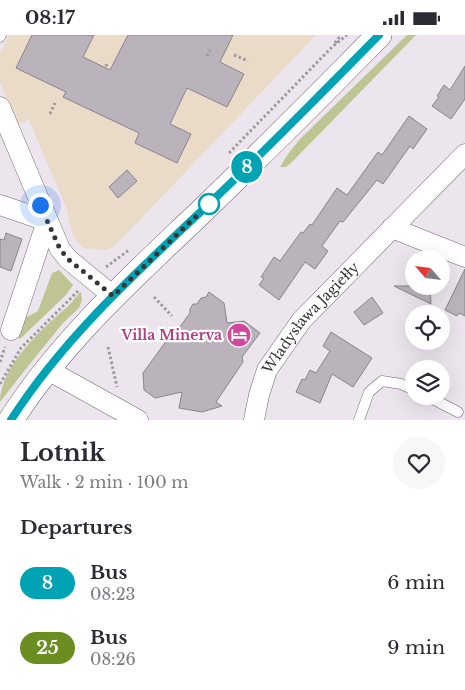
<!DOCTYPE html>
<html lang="en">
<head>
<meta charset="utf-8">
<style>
	body { margin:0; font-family:"Libre Baskerville",serif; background:#f7f7f7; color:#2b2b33; height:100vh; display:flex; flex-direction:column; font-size:19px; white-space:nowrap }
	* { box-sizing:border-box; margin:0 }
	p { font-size:16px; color:#7c7c81 }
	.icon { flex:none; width:28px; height:28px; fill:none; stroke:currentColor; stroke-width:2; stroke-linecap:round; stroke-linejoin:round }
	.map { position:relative; height:385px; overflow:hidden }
	.side { display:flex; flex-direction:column; background:#fff; flex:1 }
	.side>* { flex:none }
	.badge { padding:0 10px; border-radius:16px; font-size:18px; line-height:32px }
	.needle { width:32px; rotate:298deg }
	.buttons { position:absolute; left:405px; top:215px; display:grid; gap:10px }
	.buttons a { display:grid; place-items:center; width:45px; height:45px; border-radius:50%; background:#fff; box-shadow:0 5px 20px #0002; font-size:25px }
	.you { position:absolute; width:25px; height:25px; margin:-12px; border:4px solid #fff; border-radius:50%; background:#1a73e8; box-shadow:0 0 0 8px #1a73e833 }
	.map>.badge { position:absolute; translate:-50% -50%; box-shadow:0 0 0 2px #fff }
	h2 { padding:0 20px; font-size:19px; line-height:45px }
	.round { display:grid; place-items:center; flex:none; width:52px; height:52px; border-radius:26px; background:#f7f7f7 }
	.summary { display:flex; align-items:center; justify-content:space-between; height:85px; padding:0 20px }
	h1 { font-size:24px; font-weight:700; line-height:38px }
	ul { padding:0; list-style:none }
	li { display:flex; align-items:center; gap:15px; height:65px; padding:0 20px }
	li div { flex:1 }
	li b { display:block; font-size:19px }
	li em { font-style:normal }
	li .badge { min-width:55px; font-weight:700; text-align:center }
	.status { display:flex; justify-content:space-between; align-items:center; height:35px; padding:0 25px; background:#fff; direction:ltr }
	.status svg { height:14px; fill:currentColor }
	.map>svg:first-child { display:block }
</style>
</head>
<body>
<div class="status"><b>08:17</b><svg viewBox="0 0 49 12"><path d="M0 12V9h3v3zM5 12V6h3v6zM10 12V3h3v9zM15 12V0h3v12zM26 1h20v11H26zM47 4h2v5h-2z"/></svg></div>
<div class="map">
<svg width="465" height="385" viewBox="0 0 465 385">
	<rect width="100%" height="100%" fill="#ede5ee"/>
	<path fill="#eadbc9" d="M9 0H316L115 211 106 215 83 213 77 207 72 198 67 175 29 85 18 89 0 48V19Z"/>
	<path fill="#bfc592" d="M407 0H416L293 126 286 132H280L288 119 300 104Z
		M59 235 73 250 66 260 20 304 15 302 23 284 38 276 52 238Z
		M81 257 82 265 79 273 63 288 29 330 0 367C0 331 43 293 68 271 73 267 76 260 81 257Z"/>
	<path fill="#bbb3bc" stroke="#8a838b" d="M32 0H94L83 22 110 35 128 0H233L220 27 244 39 227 72 187 53 170 89 191 99 177 128 135 108 139 98 63 62 66 57 16 33Z
		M465 31V64L451 84 432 71 439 62 437 61 444 50 450 55Z
		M409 81 427 94 413 114 410 111 383 149 377 145 343 187 340 186 322 211 328 216 315 234 305 227 279 265 259 250 264 243 261 242 274 222 280 226 301 197 303 198 310 189 312 190 337 153 347 160 378 117 382 120Z
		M127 135 137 146 118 163 109 152Z
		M6 198 22 204 11 236 0 232V204L4 205Z
		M465 234V281L459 278 457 281 445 275Z
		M394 251H430L431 269Z
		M209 257 224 268 227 288 244 286 260 298 242 322 243 327 216 367 222 371 202 377 179 373 182 357 155 363 144 355 143 338 167 305 169 307 190 278V274L193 269H197L201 263 206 262Z
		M372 262 383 278 364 290 354 277Z
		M331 297 372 323 353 352 332 339 320 368 296 357 302 344 305 345 310 335 316 338 330 316 323 311Z"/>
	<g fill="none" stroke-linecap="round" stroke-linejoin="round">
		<defs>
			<path id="service" d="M0 2 1 0
				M427 361 458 377
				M359 385 369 357 382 346 401 349 414 355"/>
			<g id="minor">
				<path d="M0 72 60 214 68 224 113 261"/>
				<path d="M0 170 47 186 11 295"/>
				<path d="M392 193 465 222"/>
				<path d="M48 335 138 385"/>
				<path id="s1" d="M254 385 259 360 267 335 301 286 465 119"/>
			</g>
			<path id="tertiary" d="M11 385C62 305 134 241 202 176 262 118 321 59 379 0"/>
		</defs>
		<use href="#service" stroke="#6d666d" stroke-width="11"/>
		<use href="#minor" stroke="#6d666d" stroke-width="21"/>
		<use href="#tertiary" stroke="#6d666d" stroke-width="26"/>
		<path stroke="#9e989f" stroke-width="3" stroke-dasharray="2.5 2.5" stroke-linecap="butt" d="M335 8 341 0
			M234 20 248 26
			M207 21 210 15
			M106 29 107 32
			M50 79 55 68
			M229 118 332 12 347 0
			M106 232 129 215
			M154 262 172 281
			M108 312 117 352
			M0 327 5 312
			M0 349 21 313 78 256"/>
		<use href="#service" stroke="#fff" stroke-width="10"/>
		<use href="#minor" stroke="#fff" stroke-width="20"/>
		<use href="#tertiary" stroke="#fff" stroke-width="25"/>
	</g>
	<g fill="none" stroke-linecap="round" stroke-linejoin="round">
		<defs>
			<path id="line" d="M11 385C64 302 139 235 210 168 268 113 323 57 379 0"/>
		</defs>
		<use href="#line" stroke="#fff" stroke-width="11"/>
		<use href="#line" stroke="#00a3b4" stroke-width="8"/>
		<path stroke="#383438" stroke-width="5" stroke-dasharray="0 9" d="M40 170 60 214 68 224 113 261 213 165 209 169"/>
	</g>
	<defs>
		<symbol id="hotel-disc" viewBox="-11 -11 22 22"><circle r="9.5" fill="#d1479c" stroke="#fff"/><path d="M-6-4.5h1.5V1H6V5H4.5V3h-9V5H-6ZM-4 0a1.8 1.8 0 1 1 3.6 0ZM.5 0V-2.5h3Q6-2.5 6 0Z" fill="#fff"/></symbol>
	</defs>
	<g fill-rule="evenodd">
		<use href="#hotel-disc" x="225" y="286" width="28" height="28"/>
	</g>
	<circle fill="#fff" stroke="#00a3b4" stroke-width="2.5" cx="209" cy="169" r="10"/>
	<g text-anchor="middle" stroke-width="4.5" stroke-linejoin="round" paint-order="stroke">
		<g font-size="14" fill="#383438" stroke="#fff">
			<text dy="5" stroke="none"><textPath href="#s1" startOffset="120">Władysława Jagiełły</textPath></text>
		</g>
		<g font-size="14" font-weight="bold" fill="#b23c85" stroke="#fff" text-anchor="end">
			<text x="222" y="305">Villa Minerva</text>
		</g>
	</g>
</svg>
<div class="buttons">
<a><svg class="needle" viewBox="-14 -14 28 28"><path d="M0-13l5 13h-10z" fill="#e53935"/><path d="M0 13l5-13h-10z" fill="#7c7c81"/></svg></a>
<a><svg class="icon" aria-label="locate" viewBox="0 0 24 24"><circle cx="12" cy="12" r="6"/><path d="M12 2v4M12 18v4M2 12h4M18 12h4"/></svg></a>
<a><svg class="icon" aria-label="layers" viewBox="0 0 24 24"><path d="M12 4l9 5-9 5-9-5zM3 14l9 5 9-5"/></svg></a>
</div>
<div class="you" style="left:40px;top:170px"></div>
<b class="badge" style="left:247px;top:132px;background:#00a3b4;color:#fff">8</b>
</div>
<section class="side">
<div class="summary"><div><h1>Lotnik</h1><p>Walk · 2 min · 100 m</p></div><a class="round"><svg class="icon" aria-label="heart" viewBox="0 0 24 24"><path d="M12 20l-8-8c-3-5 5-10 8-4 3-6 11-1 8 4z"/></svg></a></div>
<h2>Departures</h2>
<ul>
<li><span class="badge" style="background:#00a3b4;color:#fff">8</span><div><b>Bus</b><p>08:23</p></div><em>6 min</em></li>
<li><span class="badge" style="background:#6b8e23;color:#fff">25</span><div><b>Bus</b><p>08:26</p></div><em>9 min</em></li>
</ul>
</section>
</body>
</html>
